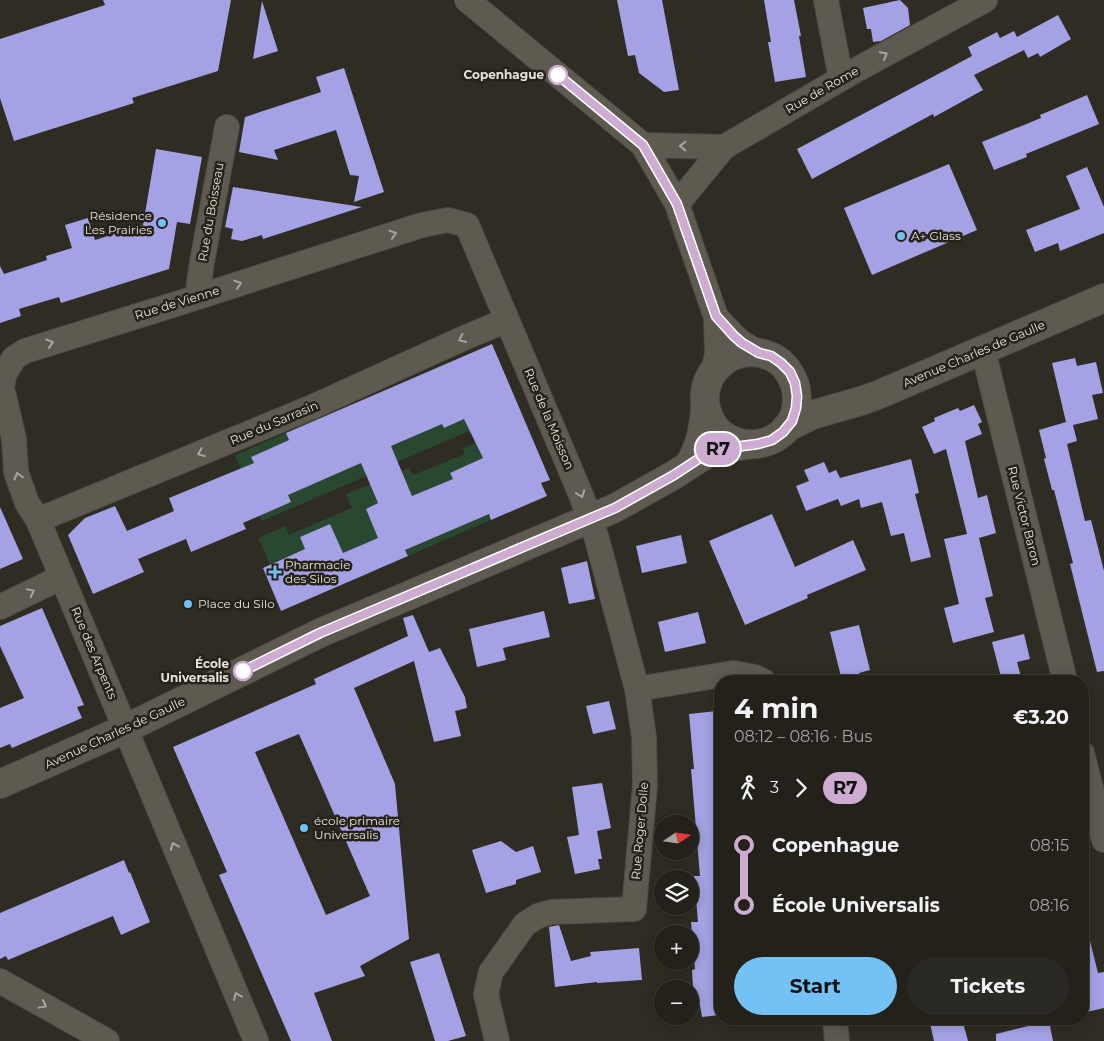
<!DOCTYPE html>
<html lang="en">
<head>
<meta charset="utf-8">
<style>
	body { margin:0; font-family:Montserrat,sans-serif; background:#2b2923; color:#f1f3f6; height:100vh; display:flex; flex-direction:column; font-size:19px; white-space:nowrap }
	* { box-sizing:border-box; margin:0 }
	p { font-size:16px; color:#a3a3a2 }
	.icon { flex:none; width:28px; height:28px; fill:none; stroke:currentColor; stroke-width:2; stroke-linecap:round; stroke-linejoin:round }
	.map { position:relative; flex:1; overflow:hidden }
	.panel { position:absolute; left:714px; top:675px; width:375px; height:350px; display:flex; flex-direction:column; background:#23211a; border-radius:20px; box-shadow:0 2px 12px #0003,0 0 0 1px #403e39 }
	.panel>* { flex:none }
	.badge { padding:0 10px; border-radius:16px; font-size:18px; line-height:32px }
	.needle { width:32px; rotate:77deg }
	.tools { position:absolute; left:654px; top:815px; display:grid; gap:10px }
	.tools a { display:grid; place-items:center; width:45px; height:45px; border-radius:50%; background:#23211a; box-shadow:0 2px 12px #0003,0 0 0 1px #403e39; font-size:25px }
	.map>.badge { position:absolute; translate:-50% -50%; box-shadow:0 0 0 2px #fff }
	.legs { display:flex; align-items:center; gap:8px; height:55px; padding:0 20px; font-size:16px }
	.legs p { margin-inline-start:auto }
	.head { display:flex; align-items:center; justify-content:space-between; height:85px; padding:0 20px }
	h1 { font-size:28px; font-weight:700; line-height:38px }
	.action { display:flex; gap:10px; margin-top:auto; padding:10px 20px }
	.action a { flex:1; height:58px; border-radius:30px; background:#73c1f5; color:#111; font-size:20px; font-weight:700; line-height:58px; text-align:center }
	.action a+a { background:#2b2923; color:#f1f3f6 }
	ul { padding:0 20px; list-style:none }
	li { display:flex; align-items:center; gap:18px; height:60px; font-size:19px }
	li i { display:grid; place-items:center; width:8px; height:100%; margin:0 6px; background:currentColor }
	li i::after { content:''; width:12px; height:12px; margin:-6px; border:4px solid; border-radius:50%; background:#23211a }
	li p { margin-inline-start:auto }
	li:first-child i { background:linear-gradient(#0000 50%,currentColor 0) }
	li:last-child i { background:linear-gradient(currentColor 50%,#0000 0) }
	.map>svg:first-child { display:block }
</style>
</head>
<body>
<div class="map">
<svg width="1104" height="1041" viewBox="0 0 1104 1041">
	<rect width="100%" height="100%" fill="#2f2c23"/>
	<path fill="#284930" d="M464 419 479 427 395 463 389 447 419 434 418 430 440 420 444 428Z
		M515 427 508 448 450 473 453 479 489 514 491 520 408 556 405 550 439 535 422 519 403 474 371 488 378 503 366 509 378 538 366 544 377 570 354 580 330 524 300 537 305 549 301 551 290 563 287 557 270 564 258 538 286 526 289 535 352 508 346 494 409 468 413 475 465 454 463 448Z
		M286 433 289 440 251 457 269 498V511L291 502 285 487 371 459 385 468 262 521 235 455Z"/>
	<path fill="#a4a1e5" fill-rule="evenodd" d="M103 0H231L218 71 132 98 134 103 14 141 0 98V39L105 5Z
		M617 0H662L679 90 664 92 639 73 635 55 628 56Z
		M764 0H794L801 36H799L806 77 775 82 768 42H771Z
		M900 0 908 8 910 25 881 41 873 42 871 29H867L863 8Z
		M262 1 278 51 253 59Z
		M1058 15 1071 39 1040 57 1038 53 1028 58 1024 50 974 75 983 90 934 117 933 114 812 179 797 149 972 56 968 47 997 32 1000 38 1014 31 1017 37Z
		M344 68 384 192 354 202 359 176 350 175 336 130 274 150 278 160 239 152 245 117 321 92 316 77Z
		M1087 95 1099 124 1026 154 1027 157 994 170 982 142 1041 118 1040 115Z
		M156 149 202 157 190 224 177 222 169 269 61 303 59 297 19 309 21 316 0 323V266L4 274 47 260 46 256 72 248 65 225 88 218 95 240 143 225Z
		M949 164 977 230 872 275 844 208Z
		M1087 167 1104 207V233L1060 251 1058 243 1035 252 1026 230 1080 209 1066 176Z
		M233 187 362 207 263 239 262 235 242 241 231 239 233 229 225 227Z
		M492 344 550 480 541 483 547 496 491 520 489 514 405 550 408 556 281 611 263 568 305 549 300 537 330 524 343 553 378 538 366 509 378 503 361 463 288 495 291 502 243 523 246 529 191 552 186 539 138 559 144 572 93 594 68 535 85 518 115 506 127 531 174 511 169 498 254 463 251 457 289 440 286 433ZM464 419 483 458 450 473 453 479 412 496 391 446 442 424 444 428Z
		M1075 358 1077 366 1096 362 1103 393 1092 395 1098 419 1073 425 1077 441 1067 444 1085 521 1091 520 1104 571V671L1097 672 1070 564 1073 563 1054 490H1052L1044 459 1046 458 1039 430 1066 422 1052 363Z
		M974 405 982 422 978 424 982 434 965 441 978 498 987 495 996 533 979 538 993 596 985 598 994 632 953 643 944 608 959 604 944 539 967 534 946 449 934 454 922 427 935 421 934 418 958 408 960 411Z
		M911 459 919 493 915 494 931 557 911 562 904 533 891 536 882 502 861 508 859 499 841 506 838 499 806 511 796 486 809 481 804 470 824 462 829 473 836 470 840 478Z
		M0 507 23 559 0 569Z
		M772 514 795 567 853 540 866 570 807 595 808 598 745 625 709 541Z
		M681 535 687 563 642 573 636 546Z
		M587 561 595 599 569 604 561 568Z
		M42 608 84 705 77 707 82 718 12 748 10 744 0 748V708L24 698 0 646V626Z
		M544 611 550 637 503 648 506 660 477 667 469 629Z
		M698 612 706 643 665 652 658 622Z
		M413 615 429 652 440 648 465 697 467 708 455 711 461 736 434 742 414 661 354 688 395 784 409 939 360 966 365 976 314 993 332 1041H291L219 875 227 872 173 747 316 684 314 679 408 636 403 618ZM299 734 370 896 326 915 255 752Z
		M859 625 870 670 859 673 861 681H842L830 632Z
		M1024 634 1030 659 1017 662 1022 681H1002L992 642Z
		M609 701 616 729 593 734 586 706Z
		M717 711 720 739V1015L702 1017 700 1005H694L692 970 695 969 691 922H698L694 876H700L691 769H694L689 714Z
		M602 783 611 828 597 831 602 859H598L600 869 575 874 567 837 579 835 572 787Z
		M501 841 516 852 533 846 541 872 516 880V884L486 893 472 850Z
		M124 860 129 873 130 872 150 922 121 935 113 916 8 960 6 956 0 959V913Z
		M559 925 571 961 591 956 590 952 639 948 642 980 597 983V982L555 987 549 927Z
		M1089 937 1098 973 1104 972V1008L1082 1013V938Z
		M439 953 466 1036 448 1041H435L410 962Z
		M929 1019H962L968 1041H934Z
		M1049 1021 1053 1041H996V1034Z"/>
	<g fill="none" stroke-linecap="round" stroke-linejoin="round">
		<defs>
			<path id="minor" d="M467 0 643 145 677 204 716 317 717 355 712 374
				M826 0 841 79
				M643 145 724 147
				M677 204 724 147 856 70 985 0
				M197 297 202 262 227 127
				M716 317 734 336 742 343 759 353
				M983 350 1065 681
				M38 520 310 408 464 338 507 320
				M0 607 62 577
				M637 689 733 673 755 677 763 681
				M1082 753 1104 840
				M0 981 107 1041
				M835 1019 837 1041
				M256 1041 38 520 27 503 16 472 14 439 2 388 4 375 14 358 25 351 176 304 422 225 448 220 467 225 581 495 597 539 637 689 644 737 645 785 634 909 551 912 538 916 525 924 491 972 486 994 497 1041"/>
			<path id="tertiary" d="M786 428 812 415 864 400 880 394 1104 298
				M690 464C695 454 700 443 702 432 703 424 705 417 705 409 706 404 704 399 705 394 706 381 713 370 723 362 736 351 754 350 770 356 780 360 788 369 793 380 796 386 797 394 797 402 794 447 735 460 711 422 709 418 707 412 706 408
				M0 784 125 729 320 633 615 508 674 475 706 454 718 449 754 444"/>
		</defs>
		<use href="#minor" stroke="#4d4a42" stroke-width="26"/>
		<use href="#tertiary" stroke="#4d4a42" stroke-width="30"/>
		<use href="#minor" stroke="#5e5a50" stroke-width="24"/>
		<use href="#tertiary" stroke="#5e5a50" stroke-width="28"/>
	</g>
	<defs><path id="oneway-chevron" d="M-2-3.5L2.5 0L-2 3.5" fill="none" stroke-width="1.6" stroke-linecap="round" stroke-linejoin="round" transform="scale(1.25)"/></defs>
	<g stroke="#a8a59e">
		<use href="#oneway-chevron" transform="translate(884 55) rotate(-28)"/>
		<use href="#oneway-chevron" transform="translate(683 146) rotate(-178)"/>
		<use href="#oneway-chevron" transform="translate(393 234) rotate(-18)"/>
		<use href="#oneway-chevron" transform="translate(238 284) rotate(-18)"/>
		<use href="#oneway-chevron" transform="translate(462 339) rotate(156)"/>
		<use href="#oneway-chevron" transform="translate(50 343) rotate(-17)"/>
		<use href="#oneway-chevron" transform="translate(201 453) rotate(158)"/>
		<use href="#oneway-chevron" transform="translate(18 476) rotate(-105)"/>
		<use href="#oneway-chevron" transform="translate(581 494) rotate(70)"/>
		<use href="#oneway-chevron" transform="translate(31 592) rotate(-26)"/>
		<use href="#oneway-chevron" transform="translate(174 846) rotate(-113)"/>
		<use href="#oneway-chevron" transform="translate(237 996) rotate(-113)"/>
		<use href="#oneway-chevron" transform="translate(43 1005) rotate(29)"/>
	</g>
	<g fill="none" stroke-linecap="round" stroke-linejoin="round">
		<defs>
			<path id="line-1" d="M243 671 320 633 615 508 674 475 706 454 718 449 758 444 772 440 783 432 792 421 796 408 797 396 795 383 790 372 781 363 771 356 759 353 742 343 734 336 716 316 677 204 643 145 558 75"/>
		</defs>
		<use href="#line-1" stroke="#fff" stroke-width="11"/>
		<use href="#line-1" stroke="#ceacd2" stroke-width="8"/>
	</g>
	<g fill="#fff" stroke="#ceacd2" stroke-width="2.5">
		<circle cx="558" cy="75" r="9"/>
		<circle cx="243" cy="671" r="9"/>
	</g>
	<g fill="#73c1f5" stroke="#25221a" stroke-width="2">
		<circle cx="162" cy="223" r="5"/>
		<circle cx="901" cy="236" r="5"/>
		<path d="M272.5 564.5h5v5h5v5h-5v5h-5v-5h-5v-5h5z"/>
		<circle cx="188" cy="604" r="5"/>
		<circle cx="304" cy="828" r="5"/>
	</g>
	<g text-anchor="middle" stroke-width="5" stroke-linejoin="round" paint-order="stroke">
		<g font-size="12" font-weight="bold" fill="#e5e3dd" stroke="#25221a" text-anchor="end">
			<text x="544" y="79">Copenhague</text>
			<text x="229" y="668">École<tspan x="229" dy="14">Universalis</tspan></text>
		</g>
		<g font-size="12" fill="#e5e3dd" stroke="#25221a">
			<text transform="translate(822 90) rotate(-30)" y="4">Rue de Rome</text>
			<text transform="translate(211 212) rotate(-80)" y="4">Rue du Boisseau</text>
			<text transform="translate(177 303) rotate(-17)" y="4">Rue de Vienne</text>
			<text transform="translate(974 354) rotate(-23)" y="4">Avenue Charles de Gaulle</text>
			<text transform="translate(549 419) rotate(67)" y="4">Rue de la Moisson</text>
			<text transform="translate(274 423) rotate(-23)" y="4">Rue du Sarrasin</text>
			<text transform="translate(1024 516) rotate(76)" y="4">Rue Victor Baron</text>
			<text transform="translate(94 653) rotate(67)" y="4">Rue des Arpents</text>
			<text transform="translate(115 733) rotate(-25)" y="4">Avenue Charles de Gaulle</text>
			<text transform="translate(640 831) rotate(-85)" y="4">Rue Roger Dolle</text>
		</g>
		<g font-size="12" fill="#e5e3dd" stroke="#25221a" text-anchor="start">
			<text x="152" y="220" text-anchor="end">Résidence<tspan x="152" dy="14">Les Prairies</tspan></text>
			<text x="911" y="240">A+ Glass</text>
			<text x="285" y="569">Pharmacie<tspan x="285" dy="14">des Silos</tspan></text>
			<text x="198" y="608">Place du Silo</text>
			<text x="314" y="825">école primaire<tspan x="314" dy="14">Universalis</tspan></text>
		</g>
	</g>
</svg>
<div class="tools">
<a><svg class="needle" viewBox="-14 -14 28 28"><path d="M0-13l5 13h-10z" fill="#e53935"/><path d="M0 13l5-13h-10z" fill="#a3a3a2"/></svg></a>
<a><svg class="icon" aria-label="layers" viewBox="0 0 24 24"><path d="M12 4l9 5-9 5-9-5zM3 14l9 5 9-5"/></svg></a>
<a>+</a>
<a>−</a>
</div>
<b class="badge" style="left:718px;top:449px;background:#ceacd2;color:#111">R7</b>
<section class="panel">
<div class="head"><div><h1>4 min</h1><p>08:12 – 08:16 · Bus</p></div><b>€3.20</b></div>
<div class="legs"><svg class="icon" aria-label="walk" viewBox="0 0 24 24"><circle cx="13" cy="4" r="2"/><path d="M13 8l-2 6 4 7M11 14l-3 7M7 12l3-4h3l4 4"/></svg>3<svg class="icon" aria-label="forward" viewBox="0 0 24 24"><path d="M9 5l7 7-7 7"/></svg><b class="badge" style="background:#ceacd2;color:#111">R7</b></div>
<ul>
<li><i style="color:#ceacd2"></i><b>Copenhague</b><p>08:15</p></li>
<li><i style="color:#ceacd2"></i><b>École Universalis</b><p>08:16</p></li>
</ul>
<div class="action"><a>Start</a><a>Tickets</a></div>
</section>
</div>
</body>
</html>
